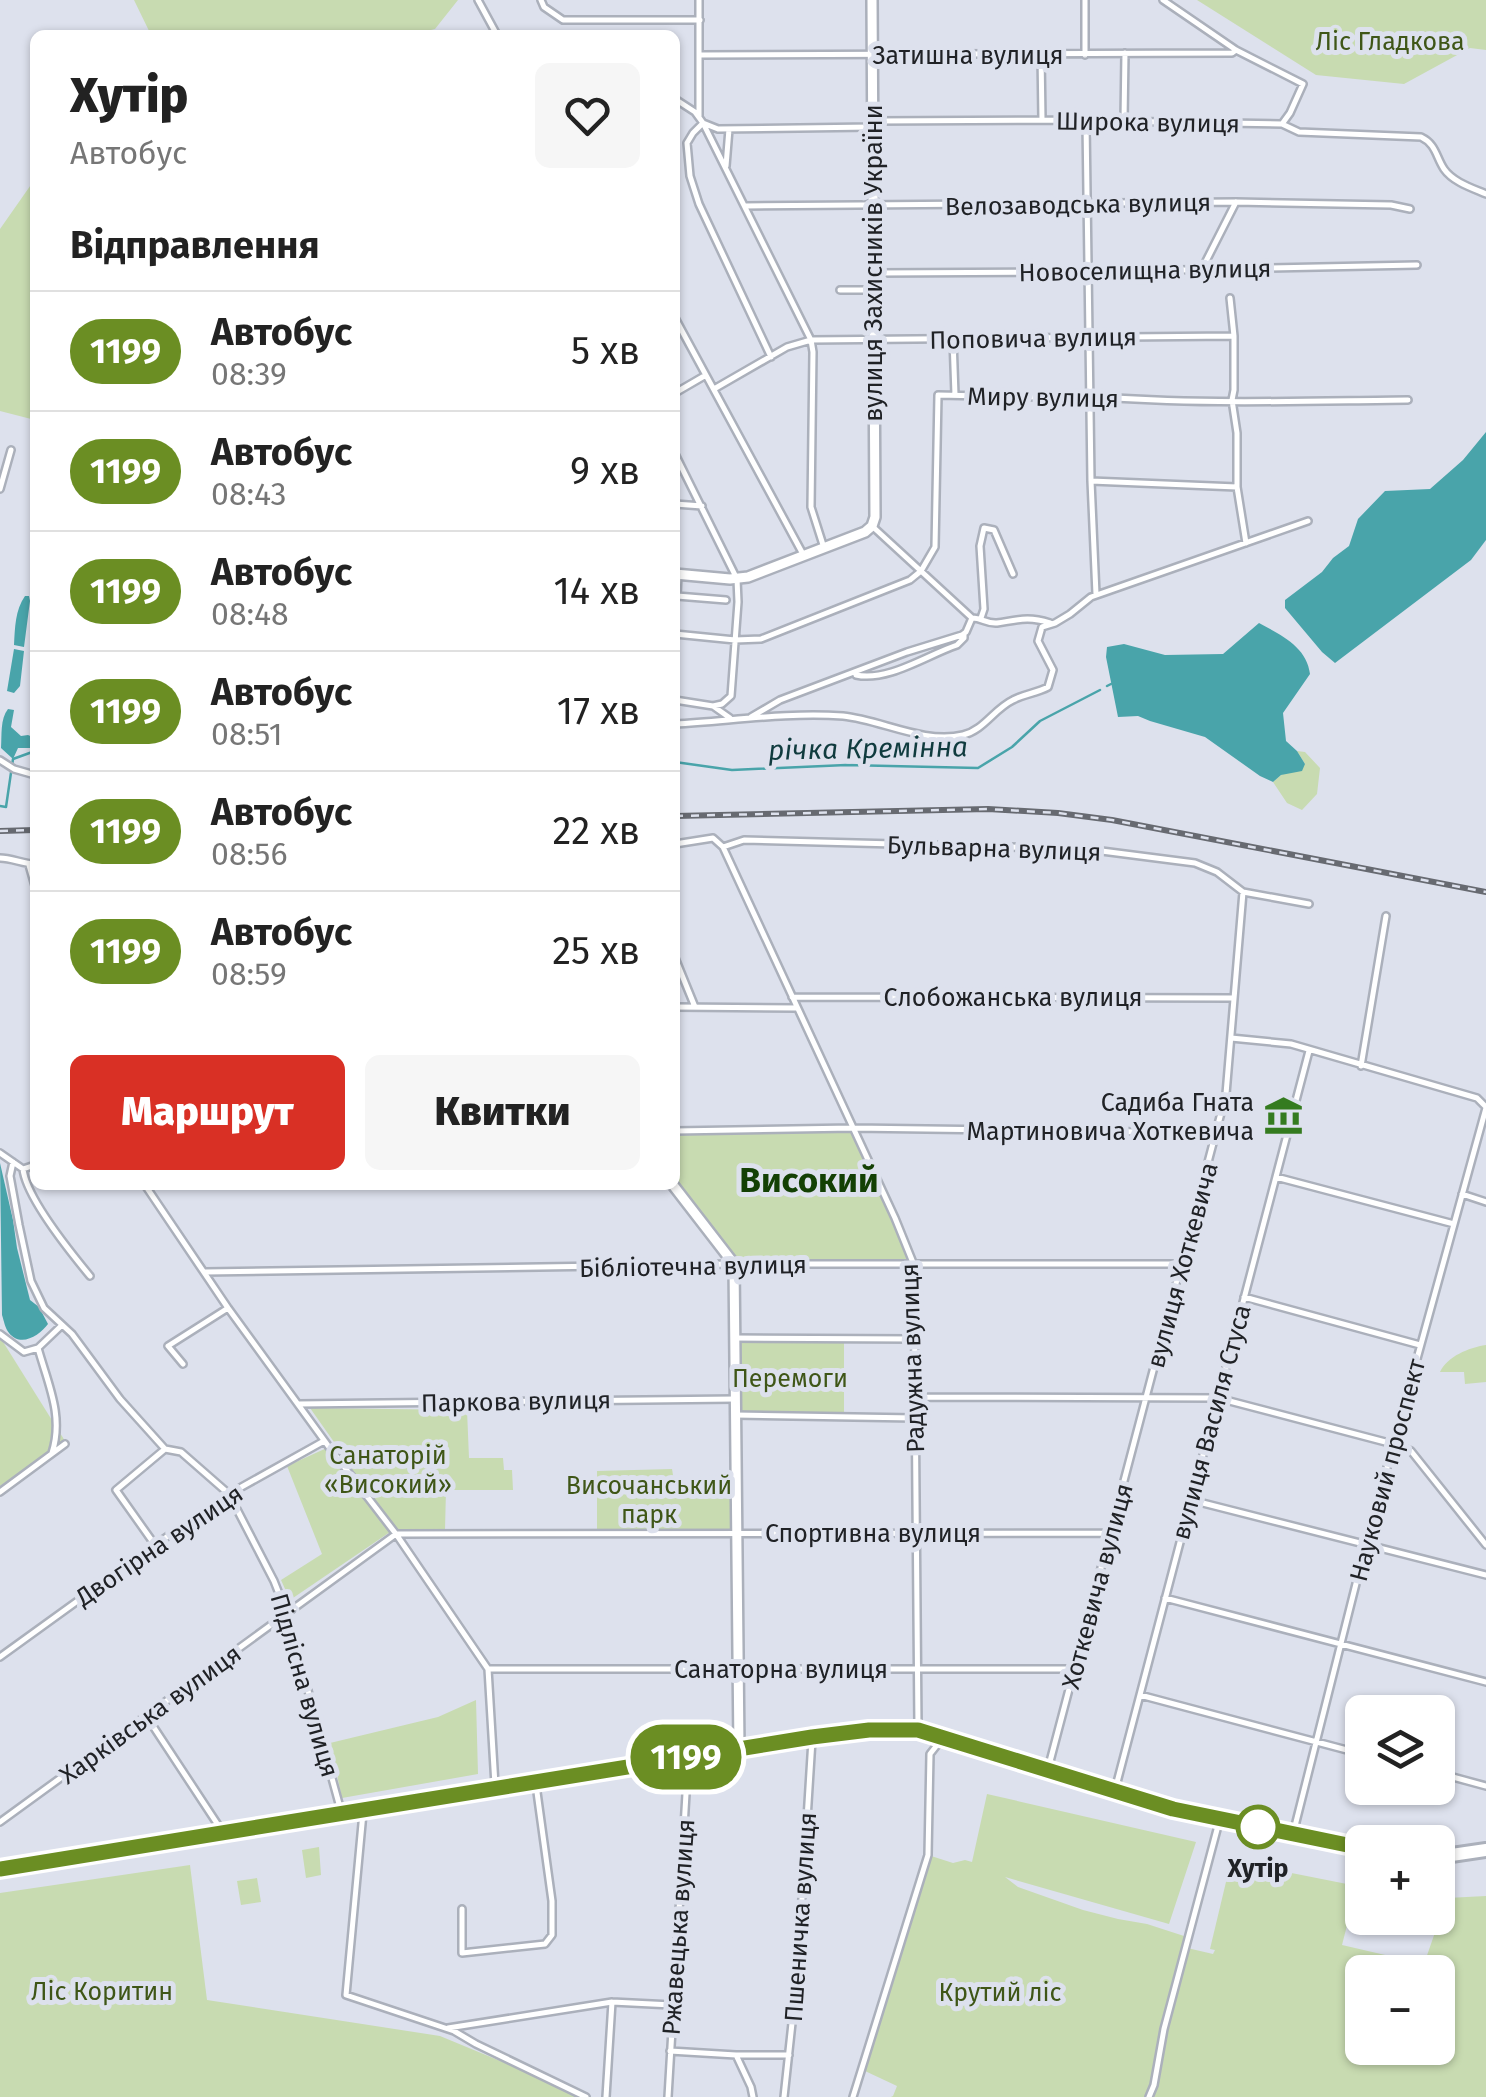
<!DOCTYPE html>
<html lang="uk">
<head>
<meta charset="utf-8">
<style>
	body { margin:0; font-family:"Fira Sans",sans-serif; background:#f6f6f6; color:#222; height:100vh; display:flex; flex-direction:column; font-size:38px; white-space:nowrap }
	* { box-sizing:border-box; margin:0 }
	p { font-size:32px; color:#767676 }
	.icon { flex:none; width:55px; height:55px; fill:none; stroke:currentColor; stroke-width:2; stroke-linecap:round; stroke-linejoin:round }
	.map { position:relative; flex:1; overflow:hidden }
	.drawer { position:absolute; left:30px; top:30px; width:650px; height:1160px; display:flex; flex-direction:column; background:#fff; border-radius:15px; box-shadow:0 2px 8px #0004 }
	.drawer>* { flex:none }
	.badge { padding:0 20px; border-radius:32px; font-size:35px; line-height:65px }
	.controls { position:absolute; left:1345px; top:1695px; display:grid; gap:20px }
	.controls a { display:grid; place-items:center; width:110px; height:110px; border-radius:15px; background:#fff; box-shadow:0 2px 8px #0004; font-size:50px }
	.map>.badge { position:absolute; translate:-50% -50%; box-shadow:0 0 0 5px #fff }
	h2 { padding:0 40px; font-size:38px; line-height:90px }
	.round { display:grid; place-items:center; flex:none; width:105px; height:105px; border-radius:15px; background:#f6f6f6 }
	.overview { display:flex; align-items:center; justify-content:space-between; height:170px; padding:0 40px }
	h1 { font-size:48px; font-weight:800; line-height:75px }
	.cta { display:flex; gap:20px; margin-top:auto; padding:20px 40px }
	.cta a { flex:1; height:115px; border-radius:15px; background:#d93025; color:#fff; font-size:40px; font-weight:800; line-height:115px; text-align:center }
	.cta a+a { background:#f6f6f6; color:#222 }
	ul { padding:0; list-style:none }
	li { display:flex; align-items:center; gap:30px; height:120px; padding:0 40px; border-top:2px solid #e0e0e0 }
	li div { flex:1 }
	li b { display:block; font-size:38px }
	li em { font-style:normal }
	li .badge { min-width:110px; font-weight:700; text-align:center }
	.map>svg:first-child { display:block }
</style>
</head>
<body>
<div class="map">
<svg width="1486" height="2097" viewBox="0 0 1486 2097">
	<rect width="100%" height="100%" fill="#dde1ed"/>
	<path fill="#c8dbb1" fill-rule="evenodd" d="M134 0H458L435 29 411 35H151Z
		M1197 0H1486V50L1470 48 1404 84 1316 75Z
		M35 179V420L0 411V229Z
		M1297 751 1305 752 1320 768 1317 794 1302 810 1287 803 1273 782 1281 775 1305 764Z
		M853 1128 914 1265 734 1264 675 1185V1131Z
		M0 1337 65 1441 0 1486Z
		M735 1343H844V1412H735Z
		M1486 1345V1382L1465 1384 1464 1372H1440C1448 1356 1468 1348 1486 1345Z
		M310 1408 467 1410 469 1458H503L504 1470H512L513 1490H446L445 1530H393L290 1600 281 1580 322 1554 287 1466 329 1447 334 1442Z
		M672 1469 674 1481 733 1480V1532L597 1531V1471Z
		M476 1700 478 1774 342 1798 330 1743 438 1717Z
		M987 1794 1196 1842 1169 1924 1005 1877 1018 1887 1083 1910 1118 1919 1147 1924 1184 1936 1183 1947 1213 1954 1215 1950 1210 1949 1231 1861 1357 1886 1342 1945 1424 1964 1447 1898 1486 1896V2097H891L893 2096 897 2086 865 2071 875 2034 894 1980 898 1948 928 1855 953 1863 965 1860 972 1862ZM1362 1972H1438V2048H1362Z
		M319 1847 321 1875 306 1878 302 1850Z
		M190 1865 207 2000 440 2036 587 2097H0V1893Z
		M257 1878 261 1902 241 1905 237 1881Z"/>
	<path fill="#49a4aa" d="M1486 432V540L1471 560 1335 663 1322 652 1285 608V600L1322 572 1333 558 1349 546 1358 519 1385 491 1430 489 1463 460Z
		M25 596H29L30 601 24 647 14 645C15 628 15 610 25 596Z
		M1259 623C1281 635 1307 647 1310 674L1283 713 1286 741 1297 751 1305 764 1302 771 1281 775 1273 782 1260 776 1205 737 1150 721 1138 716 1118 717 1106 657 1107 647 1124 644 1165 655 1223 654Z
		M14 649 24 651 20 686 14 693 7 691Z
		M8 709 14 710 11 727 21 736 28 735 35 738 30 748H18L13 759 1 748C2 735 0 719 8 709Z
		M0 1163 13 1220 17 1248 30 1300 39 1307 48 1324C40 1335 21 1348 9 1333 5 1328 4 1321 2 1315Z"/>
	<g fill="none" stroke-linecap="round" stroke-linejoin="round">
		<path stroke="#49a4aa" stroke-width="2.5" d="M1107 686 1111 684
			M675 762 732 770 846 765 978 768 1012 747 1040 721 1100 690
			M0 806 6 807 13 759 35 751"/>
		<defs>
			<path id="street" d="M478 0 497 35
				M541 0 544 7 563 20H700
				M699 0V117
				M1085 0V55
				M1163 0 1236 50 1303 84 1290 113 1282 124
				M1041 54 1042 120
				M700 55 1232 53 1236 50
				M675 99 695 112 703 123 811 340 1234 336
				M1124 120 1125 53
				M875 121 1042 120 1282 124 1299 132 1421 137C1436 144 1436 157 1444 169 1453 182 1472 188 1486 194
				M1086 122 1091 481 1096 594
				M726 166 729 129
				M745 206 1236 202 1391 205 1410 209
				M1202 269 1236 202
				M876 273 1087 272 1417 265
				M840 290H873
				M1230 298 1234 336V390L1232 400 1237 433V487L1246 543
				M675 318 804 556
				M953 339 955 395
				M771 357 699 204 690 176 687 143 693 133 703 123 718 129 872 127
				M714 389 787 347 811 340 813 352 811 507 824 548
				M675 393 706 375
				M675 454 737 579 738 602 731 696 722 704 713 706
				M1091 481 1237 487
				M0 489 11 450
				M675 504 702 506
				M872 526 972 618C982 618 987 624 997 623 1018 620 1028 616 1050 623
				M678 574 677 596 726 600
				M981 618 984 609 980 546 984 528 994 530 1013 574
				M675 634 735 640 761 639 910 580 921 571 935 547 938 395 1085 398 1090 396C1195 405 1303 401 1408 400
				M856 675C888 682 927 655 957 645L964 638V634
				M675 700 713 706 730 718
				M751 717 780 700 907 652 962 635 966 632 972 618
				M675 724C731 721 787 712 843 716 882 720 923 744 963 735 984 730 994 709 1013 700 1024 694 1037 693 1048 687L1053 670 1038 641 1042 627 1055 623 1070 614 1091 597 1308 521
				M0 760 14 769 35 775
				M675 844 713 838 723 847 895 1218 914 1265 918 1727
				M723 847 744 840 1086 849 1195 863 1217 872 1243 892 1309 904
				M0 858C12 858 23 864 35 864
				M29 865 35 886
				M675 958 695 1007
				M792 997 1234 998
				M675 1007 797 1008
				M1231 1038 1291 1044 1477 1098 1486 1107
				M1361 1066 1386 916
				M675 1131 853 1128 1216 1133
				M0 1153 23 1169C26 1197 71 1253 90 1276
				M13 1162 10 1176 19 1225 31 1281 44 1308 72 1334 120 1399 165 1449 181 1452 229 1494 274 1581 287 1614 341 1811
				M23 1169 35 1165
				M1276 1177 1454 1224
				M145 1185 228 1308 329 1447 396 1534 488 1669 495 1785
				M1462 1194 1486 1202
				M205 1272 734 1264H1172L1181 1266
				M1244 1297 1420 1345
				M0 1334 24 1352 38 1348 61 1326
				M734 1338 914 1339
				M38 1348C48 1384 64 1416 52 1453
				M183 1364 168 1346 228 1308
				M915 1397 1218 1398 1393 1444 1411 1451 1486 1545
				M298 1404 735 1399
				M735 1415 915 1418
				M0 1492 65 1444
				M1191 1500 1486 1575
				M155 1545 116 1490 165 1449
				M1165 1598 1486 1682
				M0 1657 155 1545 229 1494 324 1441
				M488 1669H1074
				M1140 1695 1362 1754
				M147 1717 222 1831
				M1048 1769 1226 1094 1243 892
				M1438 1773 1486 1786
				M1115 1790 1309 1051
				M363 1813 346 1995 454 2031 476 2044 586 2097
				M0 1822 396 1534 1111 1533
				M1294 1830 1366 1544 1486 1108
				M462 1909V1953L545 1944 552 1935V1901L536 1785
				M448 2028 612 2002 672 2005
				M670 2051 736 2055H789
				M736 2055 751 2087 753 2097
				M606 2097 612 2002
				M668 2097 688 1760
				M784 2097 797 1977 812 1740
				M853 2097 928 1855 930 1754 941 1740
				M1149 2097 1154 2085 1164 2029 1219 1822"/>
			<path id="secondary" d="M675 574 730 579 748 577 865 532 872 526 875 517 872 0
				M673 1185 734 1264 739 1749"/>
			<path id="highway" d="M1438 1857 1486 1850
				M0 1869 812 1737 869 1731 918 1730 1173 1809 1362 1848"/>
		</defs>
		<use href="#street" stroke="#abb0bb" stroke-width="10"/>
		<use href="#secondary" stroke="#abb0bb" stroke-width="14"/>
		<use href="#highway" stroke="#abb0bb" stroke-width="18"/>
		<use href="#street" stroke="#fff" stroke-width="5"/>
		<use href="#secondary" stroke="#fff" stroke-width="9"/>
		<use href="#highway" stroke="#fff" stroke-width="12"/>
		<defs>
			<path id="rail" d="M675 816 988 809 1058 813 1112 820 1486 892
				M0 831 35 830"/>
		</defs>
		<use href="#rail" stroke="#676a71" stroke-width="6"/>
		<use href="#rail" stroke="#dde1ed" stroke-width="2.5" stroke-dasharray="8" stroke-linecap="butt"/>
	</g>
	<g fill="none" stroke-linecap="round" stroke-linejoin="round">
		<defs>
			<path id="line" d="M0 1869 812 1737 869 1730H918L1173 1809 1362 1848"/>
		</defs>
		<use href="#line" stroke="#fff" stroke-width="22"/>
		<use href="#line" stroke="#6b8e23" stroke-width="15"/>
	</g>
	<defs>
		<symbol id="museum-bare" viewBox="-9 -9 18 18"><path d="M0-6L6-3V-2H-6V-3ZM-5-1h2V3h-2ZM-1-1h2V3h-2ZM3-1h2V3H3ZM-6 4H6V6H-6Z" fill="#347b1f" stroke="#dde1ed" stroke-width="2.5" paint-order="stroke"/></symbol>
	</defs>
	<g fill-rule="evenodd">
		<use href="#museum-bare" x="1256" y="1088" width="55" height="55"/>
	</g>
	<circle fill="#fff" stroke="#6b8e23" stroke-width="5" cx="1258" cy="1827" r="20"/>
	<g text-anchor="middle" stroke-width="10" stroke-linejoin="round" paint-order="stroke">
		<g font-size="25" fill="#3f5617" stroke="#dde1ed">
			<text x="1390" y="50">Ліс Гладкова</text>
			<text x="790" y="1387">Перемоги</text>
			<text x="388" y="1464">Санаторій<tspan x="388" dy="29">«Високий»</tspan></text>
			<text x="649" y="1494">Височанський<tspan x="649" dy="29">парк</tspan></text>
			<text x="102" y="2000">Ліс Коритин</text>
			<text x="1000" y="2001">Крутий ліс</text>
		</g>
		<g font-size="25" fill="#202226" stroke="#dde1ed">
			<text x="968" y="64">Затишна вулиця</text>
			<text transform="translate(1148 122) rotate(1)" y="9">Широка вулиця</text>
			<text transform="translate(1078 204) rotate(-1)" y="9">Велозаводська вулиця</text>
			<text transform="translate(873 263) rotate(-90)" y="9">вулиця Захисників України</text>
			<text transform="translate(1145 270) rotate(-1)" y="9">Новоселищна вулиця</text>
			<text transform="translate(1033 338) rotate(-1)" y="9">Поповича вулиця</text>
			<text transform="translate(1043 397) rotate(1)" y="9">Миру вулиця</text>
			<text transform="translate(994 848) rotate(2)" y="9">Бульварна вулиця</text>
			<text x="1013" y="1006">Слобожанська вулиця</text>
			<text transform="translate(1182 1265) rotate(-75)" y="9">вулиця Хоткевича</text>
			<text transform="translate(693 1266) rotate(-1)" y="9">Бібліотечна вулиця</text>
			<text transform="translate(912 1358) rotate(-92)" y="9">Радужна вулиця</text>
			<text transform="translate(516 1401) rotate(-1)" y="9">Паркова вулиця</text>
			<text transform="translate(1211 1422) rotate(-75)" y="9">вулиця Василя Стуса</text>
			<text transform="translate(1387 1470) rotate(-75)" y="9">Науковий проспект</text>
			<text x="873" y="1542">Спортивна вулиця</text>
			<text transform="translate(159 1545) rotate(-34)" y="9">Двогірна вулиця</text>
			<text transform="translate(1097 1586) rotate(-75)" y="9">Хоткевича вулиця</text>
			<text x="781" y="1678">Санаторна вулиця</text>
			<text transform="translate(305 1685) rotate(74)" y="9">Підлісна вулиця</text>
			<text transform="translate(150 1714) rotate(-36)" y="9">Харківська вулиця</text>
			<text transform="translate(800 1917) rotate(-86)" y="9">Пшеничка вулиця</text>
			<text transform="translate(678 1927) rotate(-86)" y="9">Ржавецька вулиця</text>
		</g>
		<g font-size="25" fill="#202226" stroke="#dde1ed" text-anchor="end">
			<text x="1254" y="1111">Садиба Гната<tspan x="1254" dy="29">Мартиновича Хоткевича</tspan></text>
		</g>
		<g font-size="25" font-weight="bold" fill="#202226" stroke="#dde1ed">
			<text x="1258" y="1877">Хутір</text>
		</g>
		<g font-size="28" font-style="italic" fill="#103b3e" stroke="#dde1ed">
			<text transform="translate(868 748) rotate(-1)" y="10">річка Кремінна</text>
		</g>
		<g font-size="35" font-weight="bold" fill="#134004" stroke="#dde1ed">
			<text x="809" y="1192">Високий</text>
		</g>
	</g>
</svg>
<div class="controls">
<a><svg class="icon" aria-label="layers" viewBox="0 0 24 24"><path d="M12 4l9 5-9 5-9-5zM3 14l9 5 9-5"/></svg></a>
<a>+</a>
<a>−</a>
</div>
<b class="badge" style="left:686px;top:1757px;background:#6b8e23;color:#fff">1199</b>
<section class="drawer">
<div class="overview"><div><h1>Хутір</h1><p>Автобус</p></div><a class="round"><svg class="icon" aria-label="heart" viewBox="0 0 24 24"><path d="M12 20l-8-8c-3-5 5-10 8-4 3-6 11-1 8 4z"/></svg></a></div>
<h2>Відправлення</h2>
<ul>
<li><span class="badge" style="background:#6b8e23;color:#fff">1199</span><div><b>Автобус</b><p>08:39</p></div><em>5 хв</em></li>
<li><span class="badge" style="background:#6b8e23;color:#fff">1199</span><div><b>Автобус</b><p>08:43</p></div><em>9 хв</em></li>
<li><span class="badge" style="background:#6b8e23;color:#fff">1199</span><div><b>Автобус</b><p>08:48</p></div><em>14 хв</em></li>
<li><span class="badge" style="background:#6b8e23;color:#fff">1199</span><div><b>Автобус</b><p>08:51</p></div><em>17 хв</em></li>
<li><span class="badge" style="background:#6b8e23;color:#fff">1199</span><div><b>Автобус</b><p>08:56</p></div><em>22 хв</em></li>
<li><span class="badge" style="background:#6b8e23;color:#fff">1199</span><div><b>Автобус</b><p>08:59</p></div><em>25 хв</em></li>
</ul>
<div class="cta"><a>Маршрут</a><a>Квитки</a></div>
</section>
</div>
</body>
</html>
